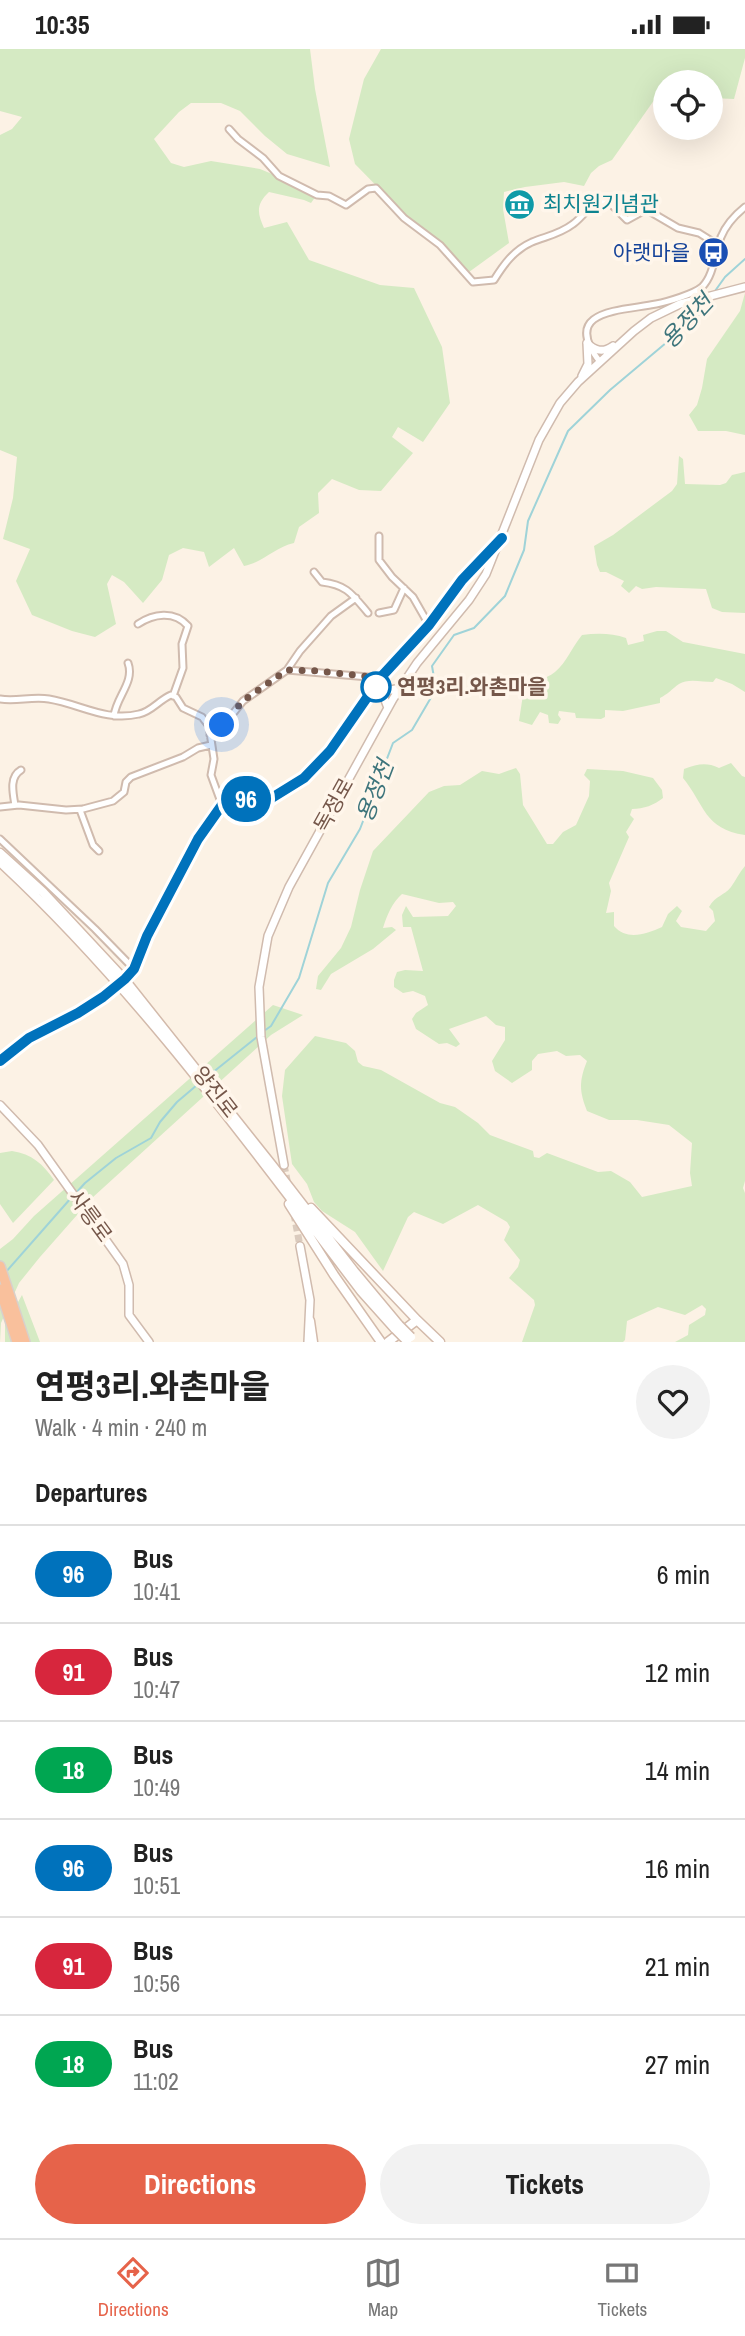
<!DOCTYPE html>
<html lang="en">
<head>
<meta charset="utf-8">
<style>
	body { margin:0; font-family:"Archivo Narrow","Noto Sans KR",sans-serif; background:#f2f2f2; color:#222; height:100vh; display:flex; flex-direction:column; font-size:26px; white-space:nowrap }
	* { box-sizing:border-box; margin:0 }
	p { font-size:23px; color:#767676 }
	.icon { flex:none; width:38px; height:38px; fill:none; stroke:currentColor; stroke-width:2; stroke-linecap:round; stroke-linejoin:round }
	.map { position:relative; height:1293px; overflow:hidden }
	.panel { display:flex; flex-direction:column; background:#fff; flex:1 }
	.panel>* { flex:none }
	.badge { padding:0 14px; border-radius:23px; font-size:24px; line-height:46px }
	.tools { position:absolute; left:653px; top:21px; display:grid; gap:14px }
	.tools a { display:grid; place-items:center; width:70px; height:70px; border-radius:50%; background:#fff; box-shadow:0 7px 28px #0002; font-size:35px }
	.you { position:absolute; width:35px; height:35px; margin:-18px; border:5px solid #fff; border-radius:50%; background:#1a73e8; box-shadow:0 0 0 10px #1a73e833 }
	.map>.badge { position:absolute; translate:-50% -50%; box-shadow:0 0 0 4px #fff }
	h2 { padding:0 35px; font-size:26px; line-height:63px }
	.round { display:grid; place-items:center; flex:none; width:74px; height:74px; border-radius:37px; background:#f2f2f2 }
	.head { display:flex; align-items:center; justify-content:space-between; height:119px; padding:0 35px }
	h1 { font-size:33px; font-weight:700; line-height:52px }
	.primary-button { display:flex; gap:14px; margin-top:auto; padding:14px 35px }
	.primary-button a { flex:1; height:80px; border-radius:42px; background:#e6634a; color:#fff; font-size:28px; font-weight:700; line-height:80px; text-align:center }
	.primary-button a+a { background:#f2f2f2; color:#222 }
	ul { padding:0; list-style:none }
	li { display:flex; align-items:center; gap:21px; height:98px; padding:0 35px; border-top:2px solid #e0e0e0 }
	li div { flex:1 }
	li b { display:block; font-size:26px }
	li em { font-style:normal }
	li .badge { min-width:77px; font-weight:700; text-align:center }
	.status { display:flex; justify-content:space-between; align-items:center; height:49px; padding:0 35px; background:#fff; direction:ltr }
	.status svg { height:19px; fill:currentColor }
	.tab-bar { display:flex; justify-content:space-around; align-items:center; height:98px; border-top:2px solid #e0e0e0; background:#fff; font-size:19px; color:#767676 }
	.tab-bar a { display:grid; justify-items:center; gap:4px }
	.tab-bar .on { color:#e6634a }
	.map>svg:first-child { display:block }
</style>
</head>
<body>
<div class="status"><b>10:35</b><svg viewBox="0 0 49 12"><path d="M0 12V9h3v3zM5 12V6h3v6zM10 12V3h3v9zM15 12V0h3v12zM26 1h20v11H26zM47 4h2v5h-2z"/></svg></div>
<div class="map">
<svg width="745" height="1293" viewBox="0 0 745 1293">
	<rect width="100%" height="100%" fill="#fcf2e5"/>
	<path fill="#d5eac3" d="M0 0H310L315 40 330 118 287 105 265 87 240 62 221 54H191L179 63 154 90 171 114 184 118 211 112 260 120 272 125 283 133 301 138 316 147 311 154 304 151 269 143C256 155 257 164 264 179L287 173 309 211 380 236 414 239 442 298 450 354 423 393 398 378 392 388 413 404 381 442 359 441 332 430 318 444 319 464 299 478 294 494C275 498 264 513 244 517L234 499 209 518 204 503 183 499 169 506 162 531 143 554 124 533 112 526 107 535 116 575 95 588 72 582 32 566 16 532 30 500 3 490 13 449 17 408 0 401V86L12 80 22 68 0 62Z
		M381 0H745V9L734 50 711 49 710 33H665V47H657L612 111 599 117 591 124 584 137 564 133 525 138 504 143 503 160 509 194 469 223 438 191 405 166 355 115 349 90 364 30Z
		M745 244V386L726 382H698L689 366 697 356 702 339 707 310 740 262Z
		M679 407 683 410 685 435 720 436 726 434 732 426 745 423V564L722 563 712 559 706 540 656 538 642 540 636 537 629 544 621 537 624 532 606 523H600L597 516 594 497 613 486 672 442 677 435Z
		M657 582H666L683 593 745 605V643L732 635 716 629 713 633C702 633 688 629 679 635 672 640 668 645 660 649V654L623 662 605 661V668L601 670 576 669 575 664 559 662 558 666 561 670 558 675 549 674 548 666 540 663 532 676 519 672 524 639C533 631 545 631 555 623 567 613 572 598 582 586 597 584 612 584 626 589L628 596 644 592 643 586Z
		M731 714 742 727 745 728V786C704 780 705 756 683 729L684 720C698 715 706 713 719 719Z
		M516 719 520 725 523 756 547 795H553L563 783 576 776 589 747 590 732 584 726 587 720 623 722 653 729 662 741 663 749C654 756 644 760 632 760L630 766 634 770 626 783 629 788 609 834 611 842 606 864 614 863V877C627 892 646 885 662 878L668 865 677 857 682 862 676 872 681 878 706 882 715 872 713 862 709 858C716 846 724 847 731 838 736 831 739 824 745 817V1132L743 1139 745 1144V1293H675L688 1286 689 1276 705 1266 706 1260 702 1256 685 1266 658 1258 627 1272 625 1291 623 1293H522L535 1256 534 1251 509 1229 518 1218 520 1211 504 1191 510 1178 507 1173 478 1156 443 1175 414 1163 408 1168 383 1222 355 1183 322 1162 314 1153 307 1135 292 1115 282 1047 285 1021 315 987 346 994 355 1002 358 1013 363 1017 381 1021 440 1054 455 1058 478 1074 490 1086 533 1102 534 1108 539 1109 547 1104 598 1123 611 1122 630 1133 642 1148 692 1137 690 1124 692 1094 669 1076 637 1071H609L587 1062C579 1042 579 1032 587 1012L580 1006 566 1007 557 1002 538 1005 532 1012V1021L512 1034 495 1022 492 1012 505 991V978L496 976 486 967 449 980 460 995 456 998 447 994 439 995 416 980 412 970 416 964 428 956 425 947 413 942 403 944 394 938V931L397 923 405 921 423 922 411 878H403L402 866 406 857 413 868 448 867 456 857 453 853 439 854 402 845C392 854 387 866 383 879L392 878 396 881 373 900 331 925 321 941 316 940 318 927 341 899 351 878 360 841 373 802 429 743 444 737 460 736 482 722 499 725Z
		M273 956 303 966 271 986 92 1149 40 1208 19 1234 1 1274 0 1293V1200L13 1190 34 1167Z
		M12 1102C32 1105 43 1115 54 1131L13 1174 0 1155V1104Z
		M22 1246 40 1293H5V1276Z"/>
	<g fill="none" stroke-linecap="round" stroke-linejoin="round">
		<path stroke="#9fd3d8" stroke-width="2" d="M715 242 725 228 745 210
			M264 982 271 977 299 929 328 834 360 780 393 694 412 681 436 640 432 617 454 586 474 579 505 547 524 501 528 472 568 382 610 341 698 267 710 250
			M207 1028 257 988
			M75 1145 85 1134 116 1109 151 1089 160 1073 177 1053 197 1036
			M5 1224 71 1149"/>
		<path stroke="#dacbbe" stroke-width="7" stroke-dasharray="7 3.5" stroke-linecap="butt" d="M284 1116 288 1136
			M294 1165 300 1197"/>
		<defs>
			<path id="minor" d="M229 80 238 90 263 109 279 127 317 146 329 147 346 156 368 140 376 139 404 169 440 196 473 233 494 231C504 215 514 201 532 193 547 187 560 185 573 175 584 167 588 156 603 152L610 154 627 171 645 161 649 162 678 179 699 184 718 196
				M600 313C559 260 622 262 656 255 667 253 694 245 702 238 715 225 714 203 721 188 726 176 735 166 745 158
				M379 487V511L392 528 413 548 429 576
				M314 523 322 533C347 536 352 545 368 564
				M379 564 394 561 404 539
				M138 575C153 565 174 561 188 577L182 595 183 619 173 647
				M287 621 380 629
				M0 650C16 653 32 647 49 650 80 655 106 673 139 665 151 663 159 651 171 646L176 648 183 659 202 668 209 677 214 710 211 726 222 756
				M114 667C116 648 135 633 128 614
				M210 686 219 682 243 652 287 621 300 602 331 567 356 549
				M15 756C13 744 9 728 21 721
				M0 758 19 756 66 761 83 760 113 752 124 743 126 733 131 728 183 708 198 699 211 696
				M80 761 93 796 99 802
				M0 790 95 880 134 920
				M0 1012 29 989 78 964 103 948 125 931 134 920 147 887 198 790 222 756 238 750H269L304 729 316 718 346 680 382 627 429 576 462 532 496 495"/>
			<path id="tertiary" d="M587 294C595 302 603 304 613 297
				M582 327 588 315 587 294
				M388 659 382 643 400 639
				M0 1056 38 1096 123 1215 129 1236V1266L149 1293
				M284 1116 261 988 259 938 268 887 289 838 393 650 417 614 469 551 486 525 539 391 560 354 578 333 634 282 651 269 680 255 745 238
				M300 1197 310 1251 308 1293"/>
			<path id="secondary" d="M0 804 43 843 125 931 272 1116 354 1222 399 1276
				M0 813C137 940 248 1094 361 1242L395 1280
				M289 1155 334 1226 381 1293
				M311 1159 417 1271 440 1293
				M310 1272 313 1293
				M388 1293 417 1271"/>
			<path id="trunk" d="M0 1217 25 1293
				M0 1240 17 1293"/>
		</defs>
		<use href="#minor" stroke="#d0bbae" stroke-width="9"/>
		<use href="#tertiary" stroke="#d0bbae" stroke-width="10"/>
		<use href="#secondary" stroke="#d3baab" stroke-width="11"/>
		<use href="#trunk" stroke="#d8d0cc" stroke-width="12"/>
		<use href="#minor" stroke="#fff" stroke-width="5"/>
		<use href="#tertiary" stroke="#fff" stroke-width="7"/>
		<use href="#secondary" stroke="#fff" stroke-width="8"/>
		<use href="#trunk" stroke="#f9c09c" stroke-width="9"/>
		<defs>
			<path id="secondary-bridge" d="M399 1276 411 1288
				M395 1280 407 1292"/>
		</defs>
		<use href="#secondary-bridge" stroke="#d3baab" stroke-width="11" stroke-linecap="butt"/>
		<use href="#secondary-bridge" stroke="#fff" stroke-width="8"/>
	</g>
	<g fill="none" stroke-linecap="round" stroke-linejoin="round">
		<defs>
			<path id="line" d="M0 1012 29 989 78 964 103 948 125 930 134 920 147 887 198 790 222 756 239 750H270L304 729 330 702 382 627 429 576 462 531 502 489"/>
		</defs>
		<use href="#line" stroke="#fff" stroke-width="16"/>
		<use href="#line" stroke="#0072bc" stroke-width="10"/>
		<path stroke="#75574a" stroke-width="7" stroke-dasharray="0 12.6" d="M222 676 243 652 287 621 319 622 380 629 376 638"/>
	</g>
	<defs>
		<symbol id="museum-disc" viewBox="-11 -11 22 22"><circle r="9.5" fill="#0f9aa8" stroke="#fff6eb"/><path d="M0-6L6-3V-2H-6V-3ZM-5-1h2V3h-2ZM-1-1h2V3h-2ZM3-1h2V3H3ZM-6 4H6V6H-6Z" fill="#fff"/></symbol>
		<symbol id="bus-disc" viewBox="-11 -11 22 22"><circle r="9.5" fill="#1a4fb4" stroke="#fff6eb"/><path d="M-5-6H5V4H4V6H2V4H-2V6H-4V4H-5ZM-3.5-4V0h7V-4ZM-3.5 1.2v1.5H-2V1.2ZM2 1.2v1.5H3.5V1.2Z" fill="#fff"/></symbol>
	</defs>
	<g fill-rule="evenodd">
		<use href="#museum-disc" x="502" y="138" width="35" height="35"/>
		<use href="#bus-disc" x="696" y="186" width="35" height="35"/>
	</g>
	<circle fill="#fff" stroke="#0072bc" stroke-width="3.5" cx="376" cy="638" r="14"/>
	<g text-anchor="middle" stroke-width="7" stroke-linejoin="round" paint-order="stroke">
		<g font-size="21" fill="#0d838f" stroke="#fff6eb" text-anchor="start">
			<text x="543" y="162">최치원기념관</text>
		</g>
		<g font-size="21" fill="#164399" stroke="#fff6eb" text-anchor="end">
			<text x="690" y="211">아랫마을</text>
		</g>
		<g font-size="21" font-weight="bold" fill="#75574a" stroke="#fff6eb" text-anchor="start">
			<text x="397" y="645">연평3리.와촌마을</text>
		</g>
		<g font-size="21" fill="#75574a" stroke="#fff6eb">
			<text transform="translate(334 756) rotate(-61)" y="7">독정로</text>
			<text transform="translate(215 1043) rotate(52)" y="7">양진로</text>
			<text transform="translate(90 1167) rotate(54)" y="7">사릉로</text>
		</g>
		<g font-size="23" font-style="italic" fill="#3d747b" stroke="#fff6eb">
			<text transform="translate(687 272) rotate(-47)" y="8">용정천</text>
			<text transform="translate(375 742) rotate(-69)" y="8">용정천</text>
		</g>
	</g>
</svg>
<div class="tools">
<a><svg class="icon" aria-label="locate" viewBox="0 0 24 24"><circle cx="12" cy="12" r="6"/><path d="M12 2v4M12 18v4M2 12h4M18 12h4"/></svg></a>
</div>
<div class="you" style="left:222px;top:676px"></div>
<b class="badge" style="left:246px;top:750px;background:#0072bc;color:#fff">96</b>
</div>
<section class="panel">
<div class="head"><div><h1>연평3리.와촌마을</h1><p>Walk · 4 min · 240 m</p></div><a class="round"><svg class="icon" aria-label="heart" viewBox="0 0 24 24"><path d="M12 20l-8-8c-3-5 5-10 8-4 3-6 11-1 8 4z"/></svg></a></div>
<h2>Departures</h2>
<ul>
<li><span class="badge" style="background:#0072bc;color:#fff">96</span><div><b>Bus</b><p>10:41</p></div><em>6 min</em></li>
<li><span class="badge" style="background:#d7263d;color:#fff">91</span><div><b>Bus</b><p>10:47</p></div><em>12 min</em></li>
<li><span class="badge" style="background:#00a651;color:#fff">18</span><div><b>Bus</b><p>10:49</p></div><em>14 min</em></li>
<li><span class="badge" style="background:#0072bc;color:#fff">96</span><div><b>Bus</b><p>10:51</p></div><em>16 min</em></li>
<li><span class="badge" style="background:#d7263d;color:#fff">91</span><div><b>Bus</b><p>10:56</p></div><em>21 min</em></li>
<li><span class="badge" style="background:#00a651;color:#fff">18</span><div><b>Bus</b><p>11:02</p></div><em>27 min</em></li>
</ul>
<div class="primary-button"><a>Directions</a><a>Tickets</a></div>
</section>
<nav class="tab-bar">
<a class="on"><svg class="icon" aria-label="directions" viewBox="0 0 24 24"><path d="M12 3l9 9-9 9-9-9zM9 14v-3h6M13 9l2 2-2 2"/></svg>Directions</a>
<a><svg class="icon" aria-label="map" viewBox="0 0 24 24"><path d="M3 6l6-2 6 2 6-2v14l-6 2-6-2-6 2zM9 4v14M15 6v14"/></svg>Map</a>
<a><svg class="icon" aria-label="tickets" viewBox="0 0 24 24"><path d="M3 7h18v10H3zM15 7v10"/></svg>Tickets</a>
</nav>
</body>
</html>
